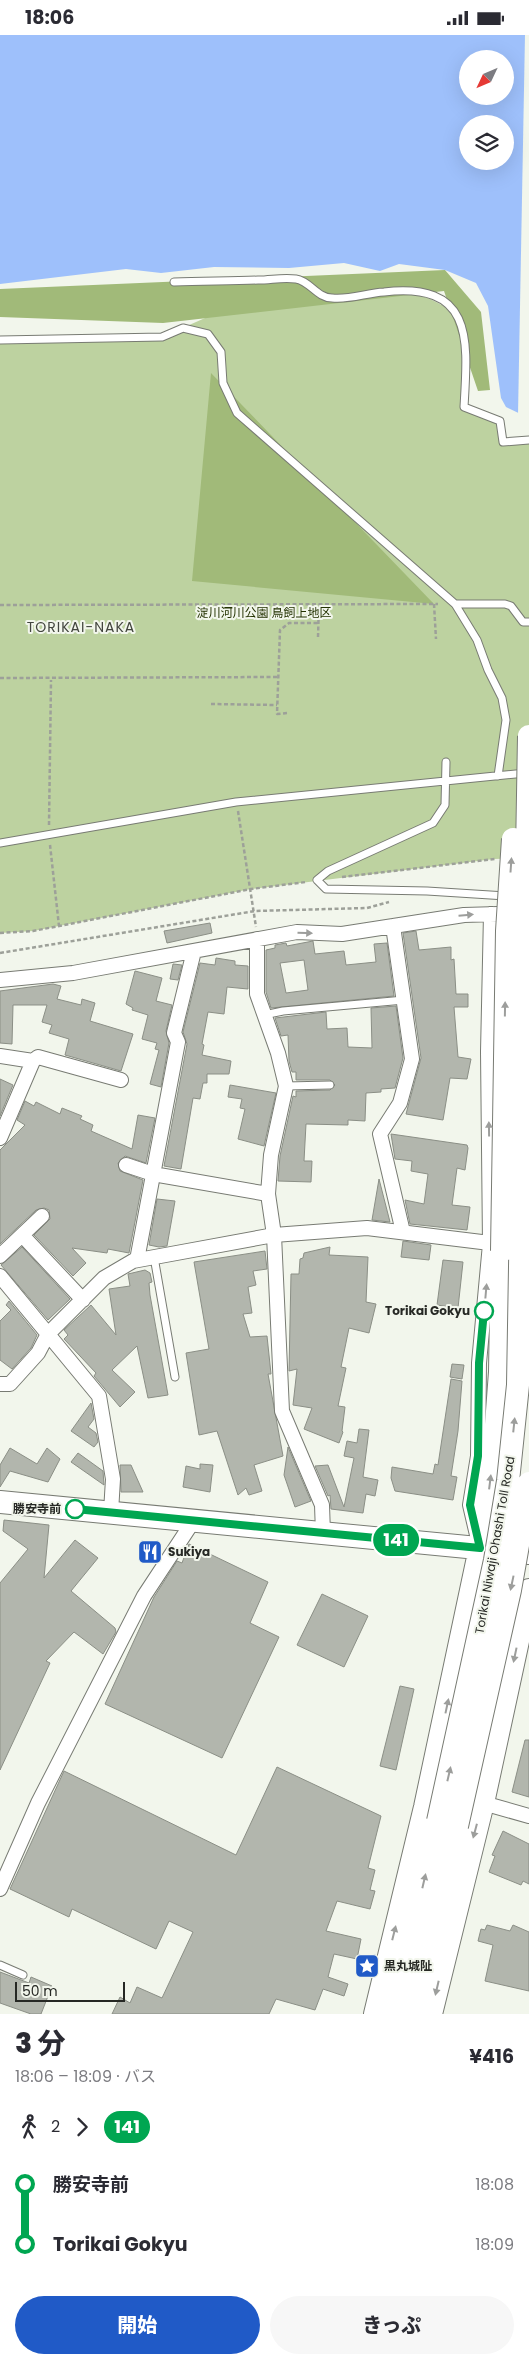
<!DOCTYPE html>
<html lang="ja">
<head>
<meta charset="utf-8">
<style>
	body { margin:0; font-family:Poppins,"Noto Sans JP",sans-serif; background:#f7f7f7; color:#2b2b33; height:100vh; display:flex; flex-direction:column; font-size:19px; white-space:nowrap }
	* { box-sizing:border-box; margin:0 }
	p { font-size:16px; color:#7c7c81 }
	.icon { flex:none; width:28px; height:28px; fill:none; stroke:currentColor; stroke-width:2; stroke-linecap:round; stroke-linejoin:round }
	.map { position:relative; height:1979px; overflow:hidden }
	.side { display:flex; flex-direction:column; background:#fff; flex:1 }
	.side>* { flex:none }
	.badge { padding:0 10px; border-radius:16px; font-size:18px; line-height:32px }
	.needle { width:32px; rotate:226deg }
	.buttons { position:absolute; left:459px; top:15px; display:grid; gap:10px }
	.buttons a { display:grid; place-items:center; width:55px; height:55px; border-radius:50%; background:#fff; box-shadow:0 5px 20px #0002; font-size:25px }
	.scale { position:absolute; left:15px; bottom:12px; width:110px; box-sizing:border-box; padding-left:5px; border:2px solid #262824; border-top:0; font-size:14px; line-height:18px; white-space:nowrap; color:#262824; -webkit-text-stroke:4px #f2f6ec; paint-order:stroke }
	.map>.badge { position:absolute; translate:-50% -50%; box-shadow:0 0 0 2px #fff }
	.legs { display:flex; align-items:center; gap:8px; height:55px; padding:0 15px; font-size:16px }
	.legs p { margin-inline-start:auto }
	.overview { display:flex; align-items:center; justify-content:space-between; height:85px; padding:0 15px }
	h1 { font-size:28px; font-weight:800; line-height:38px }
	.cta { display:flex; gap:10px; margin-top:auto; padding:10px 15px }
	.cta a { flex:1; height:58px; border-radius:30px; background:#205ac7; color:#fff; font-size:20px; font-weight:800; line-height:58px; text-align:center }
	.cta a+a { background:#f7f7f7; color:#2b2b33 }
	ul { padding:0 15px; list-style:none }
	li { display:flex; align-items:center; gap:18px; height:60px; font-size:19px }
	li i { display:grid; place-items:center; width:8px; height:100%; margin:0 6px; background:currentColor }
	li i::after { content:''; width:12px; height:12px; margin:-6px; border:4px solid; border-radius:50%; background:#fff }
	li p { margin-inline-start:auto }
	li:first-child i { background:linear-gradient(#0000 50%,currentColor 0) }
	li:last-child i { background:linear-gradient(currentColor 50%,#0000 0) }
	.status { display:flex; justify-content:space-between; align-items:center; height:35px; padding:0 25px; background:#fff; direction:ltr }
	.status svg { height:14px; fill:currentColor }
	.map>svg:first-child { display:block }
</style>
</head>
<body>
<div class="status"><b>18:06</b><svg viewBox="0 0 49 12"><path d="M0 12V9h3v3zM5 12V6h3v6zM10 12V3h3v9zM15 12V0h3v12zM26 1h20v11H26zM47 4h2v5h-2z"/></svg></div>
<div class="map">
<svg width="529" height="1979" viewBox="0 0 529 1979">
	<rect width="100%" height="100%" fill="#f2f6ec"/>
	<path fill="#bdd2a0" d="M362 258C380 258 402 256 419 260 429 263 447 271 453 279 464 296 464 349 465 370L503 383 506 406 529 405V823L494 824 251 854 33 896 0 898V305L162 302 230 272Z"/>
	<path fill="#a1ba79" d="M445 235 481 277 490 355 478 356 444 256 163 288 0 282V254Z
		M211 338 434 569 192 546Z"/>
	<path fill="#9ec0fb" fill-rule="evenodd" d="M0 0H529V383L506 372 501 363 488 271 476 248 445 235 399 229 380 236 344 228 289 233 214 232 161 238 126 234 0 249ZM468 24H505V61H468ZM468 89H505V126H468Z"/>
	<path fill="#f2f6ec" d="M525 0H529V385L518 381Z"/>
	<path fill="#b2b6ad" stroke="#8b8f86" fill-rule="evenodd" d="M210 888 212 898 167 908 164 896Z
		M416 896 419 915 451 912V925L454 924 456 959H468V972H454L458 1022 471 1024 467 1044 450 1043 443 1085 406 1079 421 1023 403 898Z
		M313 906 315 919 344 916 346 930 376 927 374 909 387 908 394 961 271 973 266 957V915L275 913V910L286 908 287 911ZM304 925 308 955 286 958 280 928Z
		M216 923 235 926V930L248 931V954L227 952 224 979 208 977 202 1009 204 1010 202 1020 231 1026 229 1039H207V1048H203L200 1064 193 1063 181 1134 164 1131 187 1009 183 997 200 928 215 930Z
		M173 929 182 930 178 945 170 944Z
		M135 936 162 943 156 966 172 970 166 996 169 1008 161 1052 150 1049 159 1015 155 1014 157 1008 142 1004 148 980 132 975 133 973 126 969Z
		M53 949 61 951 57 964 81 970 82 964 95 968 90 986 133 999 121 1036 65 1020 69 1004 49 998 52 990 42 987 47 970H13L12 1009 0 1008V956Z
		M396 971 403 1023 395 1053 381 1054V1057L366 1058 365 1086 348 1085V1090L306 1089 304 1126H312L311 1147 278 1146 280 1121 293 1061 296 1062V1056L330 1055 335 1050 330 1045H296V1037H292L289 1026 288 1000 281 1001 275 983 326 977 327 994 347 993 348 1012 372 1013 371 973Z
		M0 1044 13 1050 0 1081Z
		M230 1050 276 1058 264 1111 238 1104 245 1074 240 1073 242 1064 228 1062Z
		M25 1066 34 1071 36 1067 60 1079 62 1073 82 1081 80 1084 93 1090 91 1096 132 1114 138 1080 155 1083 146 1128 125 1121 118 1128 120 1136 143 1145 129 1218 108 1214 107 1218 72 1213 86 1228 73 1241 34 1200 50 1184 49 1175 44 1173 36 1175 0 1209V1115L25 1090 17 1085Z
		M391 1099 467 1110 468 1113 465 1135 457 1133 452 1170 470 1172 467 1195 410 1189 405 1165 424 1169 428 1139 411 1136 412 1126 395 1124Z
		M379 1144 390 1187 372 1185Z
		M157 1164 175 1166 167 1211 159 1212 149 1210Z
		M403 1206 431 1210 429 1225 401 1222Z
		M22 1212 70 1264 48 1285 1 1230Z
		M330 1212 329 1220 368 1222 366 1267 376 1269 369 1298 349 1293 341 1332 346 1333 338 1371 345 1372 342 1396 343 1397 339 1408 304 1394 312 1373 293 1370 297 1334 289 1336 291 1239H299L300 1224 303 1223 304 1218Z
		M265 1216 267 1234 253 1236 256 1250 248 1252 252 1278 243 1279 250 1302 267 1301 271 1339H268L283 1421 254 1430 262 1456 249 1460 246 1453 238 1460 217 1396 199 1400 186 1318 209 1314 194 1227Z
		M443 1225 463 1227 458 1273 437 1270Z
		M145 1235 150 1238 152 1247 149 1248 150 1260 168 1360 148 1363 137 1311 112 1335 135 1357 120 1372 94 1341 96 1338 64 1304 68 1300 64 1295 91 1270 116 1300 109 1254 130 1251 128 1239Z
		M9 1266 37 1300 31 1313 12 1334 0 1325V1286L11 1275 6 1270Z
		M452 1329 464 1330 462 1344 450 1342Z
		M451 1344 462 1346 458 1396 451 1441 457 1442 453 1465 395 1456 391 1443 392 1432 433 1439 435 1429 438 1430Z
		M91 1368 94 1384 88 1392 96 1398 98 1407 94 1412 71 1396Z
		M359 1394 369 1395 363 1442 378 1445 375 1461 366 1459 363 1478 331 1474 330 1460 328 1461 315 1431 328 1430 344 1472 354 1423 344 1421 347 1406 357 1408Z
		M288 1412 311 1466 295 1472 284 1440Z
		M10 1413 37 1429 47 1413 60 1424 48 1447 10 1436 0 1452V1430Z
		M78 1418 103 1436 104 1450 71 1427Z
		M200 1429 213 1430 210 1457 183 1452 186 1431 200 1434Z
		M120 1430H131L143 1457H121Z
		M4 1485 49 1490 44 1543 75 1505 98 1523 71 1556 115 1593 116 1597 103 1619 74 1597 46 1626 50 1628 0 1735V1548L28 1514 3 1496Z
		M189 1509 268 1547 250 1588 279 1602 222 1723 105 1669 154 1562 177 1526 182 1528Z
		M322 1559 368 1581 344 1632 297 1610Z
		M400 1651 414 1654 396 1735 380 1731Z
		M525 1705H529V1762L512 1757Z
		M277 1732 381 1781 368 1833 375 1835 370 1855 375 1856 370 1874 337 1866 326 1896 361 1904 357 1924 334 1919 328 1942 348 1949 344 1961 323 1954 315 1975 276 1964 269 1979H112L120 1962 130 1968 137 1952 162 1963 193 1897 169 1886 156 1914 72 1874 69 1882 10 1854 64 1736 236 1820Z
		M503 1796 529 1809V1849L523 1846 521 1850 489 1837 495 1821 492 1820Z
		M487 1890 510 1896 513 1890 529 1897V1956L485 1946 493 1910 478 1906 481 1894 485 1895Z
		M0 1937 29 1948 31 1942 52 1951 41 1979H31L0 1968Z"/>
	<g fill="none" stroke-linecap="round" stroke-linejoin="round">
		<defs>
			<path id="lane" d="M174 247C202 246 230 246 258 245 271 245 283 242 296 244 310 246 317 263 332 263 350 265 366 258 384 257 474 247 468 304 464 372L500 386 503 407 529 405
				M0 305 162 302 183 293 208 299 221 317 223 348 237 378 455 569 477 605 488 635 502 663 506 685 498 741
				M455 569H505L511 571 523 587H529
				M446 727 445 770 433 788 328 836 317 845 326 854 427 856 506 861
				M0 808 236 767 526 738
				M264 980 283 976 404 965
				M286 1051 330 1050
				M154 1222 175 1342
				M0 1930 23 1940"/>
			<path id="street" d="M393 891 412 1024 400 1068 380 1099 403 1197
				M257 904V959L278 1018 286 1051 271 1120 268 1159 274 1200 282 1376 322 1470 323 1498
				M0 945 73 938 297 897 342 899 464 880 498 879
				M0 1021 33 1026 38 1022 121 1045
				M0 1103 33 1026
				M126 1130 153 1139 268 1159
				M22 1200 83 1265
				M0 1221 42 1181
				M137 1225 178 1007 174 998 194 916
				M0 1241 99 1361 113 1444 111 1477
				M0 1349H10L38 1318 48 1299 104 1243 133 1226 274 1200 367 1193 498 1209
				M477 1500 470 1470 478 1421 479 1328 490 1209 488 1017 491 879
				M483 1768 529 1781
				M0 1854 38 1768 144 1561 194 1485"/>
			<path id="primary" d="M0 1467 529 1518
				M375 1979 425 1772 480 1513 494 1416 500 1337 502 1216
				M394 1979 438 1786
				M415 1979 457 1791
				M431 1979 483 1768 529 1555"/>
		</defs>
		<use href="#lane" stroke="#787b73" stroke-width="9"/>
		<use href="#street" stroke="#787b73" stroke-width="16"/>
		<use href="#primary" stroke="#787b73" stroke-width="24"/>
		<path stroke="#9da099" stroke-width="2.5" stroke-dasharray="4 2.5" stroke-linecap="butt" d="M434 569 436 604
			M0 570 438 569
			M318 602 319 569
			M0 643 277 642
			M211 669 277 670
			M287 678 277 679 280 595 289 588H319
			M238 776 256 892
			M49 790 51 645
			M50 810 59 891
			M342 842 495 824
			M0 898 33 896 251 854 306 847
			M0 918 255 876 367 873 389 867"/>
		<use href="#lane" stroke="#fff" stroke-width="7"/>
		<use href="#street" stroke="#fff" stroke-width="14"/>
		<use href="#primary" stroke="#fff" stroke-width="22"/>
		<defs>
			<path id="primary-bridge" d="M502 1216 507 896 513 804
				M438 1786 495 1525 508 1446 518 1350 529 701
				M457 1791 510 1555 529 1448"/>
		</defs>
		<use href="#primary-bridge" stroke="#787b73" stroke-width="24" stroke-linecap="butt"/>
		<use href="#primary-bridge" stroke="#fff" stroke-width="22"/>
	</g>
	<defs><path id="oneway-solid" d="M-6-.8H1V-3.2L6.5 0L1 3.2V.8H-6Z" transform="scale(1.25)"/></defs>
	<g fill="#9d9e9c">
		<use href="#oneway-solid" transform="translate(511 830) rotate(-86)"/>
		<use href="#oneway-solid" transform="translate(466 880) rotate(-5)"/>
		<use href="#oneway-solid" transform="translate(305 898) rotate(2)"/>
		<use href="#oneway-solid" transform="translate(505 974) rotate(-89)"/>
		<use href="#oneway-solid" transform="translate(489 1094) rotate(-91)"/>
		<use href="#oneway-solid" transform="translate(486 1256) rotate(-85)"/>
		<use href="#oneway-solid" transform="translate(514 1390) rotate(-84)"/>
		<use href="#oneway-solid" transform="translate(490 1447) rotate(-83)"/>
		<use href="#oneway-solid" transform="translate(512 1548) rotate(102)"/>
		<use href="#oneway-solid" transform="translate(515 1620) rotate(102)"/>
		<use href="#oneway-solid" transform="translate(447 1671) rotate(-78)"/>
		<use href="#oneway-solid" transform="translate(449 1739) rotate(-77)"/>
		<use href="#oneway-solid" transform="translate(475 1796) rotate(105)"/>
		<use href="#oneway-solid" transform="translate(424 1846) rotate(-77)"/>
		<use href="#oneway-solid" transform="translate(394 1898) rotate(-76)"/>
		<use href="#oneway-solid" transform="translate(437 1953) rotate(103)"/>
	</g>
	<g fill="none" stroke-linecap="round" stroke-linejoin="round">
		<defs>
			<path id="line-1" d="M75 1474 480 1513 470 1470 478 1421 479 1328 484 1276"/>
		</defs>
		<use href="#line-1" stroke="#fff" stroke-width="11"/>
		<use href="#line-1" stroke="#00a651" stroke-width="8"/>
	</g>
	<defs>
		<symbol id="restaurant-square" viewBox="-11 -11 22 22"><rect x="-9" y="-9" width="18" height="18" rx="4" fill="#205ac7" stroke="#f2f6ec"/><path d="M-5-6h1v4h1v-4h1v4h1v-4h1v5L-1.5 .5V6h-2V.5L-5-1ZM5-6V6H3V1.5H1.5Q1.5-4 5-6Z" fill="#fff"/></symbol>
		<symbol id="sight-square" viewBox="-11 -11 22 22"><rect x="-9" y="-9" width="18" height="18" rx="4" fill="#205ac7" stroke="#f2f6ec"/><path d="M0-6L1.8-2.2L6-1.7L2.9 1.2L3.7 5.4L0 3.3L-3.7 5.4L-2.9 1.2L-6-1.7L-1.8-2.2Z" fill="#fff"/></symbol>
	</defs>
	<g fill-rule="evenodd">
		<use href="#restaurant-square" x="136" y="1503" width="28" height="28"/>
		<use href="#sight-square" x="353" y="1917" width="28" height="28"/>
	</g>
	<g fill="#fff" stroke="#00a651" stroke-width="2.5">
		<circle cx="484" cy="1276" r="9"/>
		<circle cx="75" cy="1474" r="9"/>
	</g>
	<g text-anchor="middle" stroke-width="4" stroke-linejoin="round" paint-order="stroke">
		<g font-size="12" fill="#233201" stroke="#f2f6ec">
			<text x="264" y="582">淀川河川公園 鳥飼上地区</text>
		</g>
		<g font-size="12" font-weight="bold" fill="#262824" stroke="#f2f6ec" text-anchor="end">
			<text x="470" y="1280">Torikai Gokyu</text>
			<text x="61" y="1478">勝安寺前</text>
		</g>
		<g font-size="12" fill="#262824" stroke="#f2f6ec">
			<text transform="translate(495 1510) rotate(-80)" y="4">Torikai Niwaji Ohashi Toll Road</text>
		</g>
		<g font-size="12" font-weight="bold" fill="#262824" stroke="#f2f6ec" text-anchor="start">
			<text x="168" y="1521">Sukiya</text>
			<text x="384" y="1935">黒丸城阯</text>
		</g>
		<g font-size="14" letter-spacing="1" fill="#43463f" stroke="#f2f6ec">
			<text x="81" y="597">TORIKAI-NAKA</text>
		</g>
	</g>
</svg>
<div class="buttons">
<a><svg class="needle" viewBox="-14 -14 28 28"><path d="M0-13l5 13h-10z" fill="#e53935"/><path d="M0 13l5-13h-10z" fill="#7c7c81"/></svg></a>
<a><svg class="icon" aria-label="layers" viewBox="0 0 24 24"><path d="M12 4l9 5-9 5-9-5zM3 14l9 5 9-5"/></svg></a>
</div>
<div class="scale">50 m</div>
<b class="badge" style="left:396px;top:1505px;background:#00a651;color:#fff">141</b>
</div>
<section class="side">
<div class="overview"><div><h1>3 分</h1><p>18:06 – 18:09 · バス</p></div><b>¥416</b></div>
<div class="legs"><svg class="icon" aria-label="walk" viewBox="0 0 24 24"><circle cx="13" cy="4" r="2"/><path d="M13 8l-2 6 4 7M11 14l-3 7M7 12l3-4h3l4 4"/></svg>2<svg class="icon" aria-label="forward" viewBox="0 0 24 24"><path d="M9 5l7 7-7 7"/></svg><b class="badge" style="background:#00a651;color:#fff">141</b></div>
<ul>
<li><i style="color:#00a651"></i><b>勝安寺前</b><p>18:08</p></li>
<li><i style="color:#00a651"></i><b>Torikai Gokyu</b><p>18:09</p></li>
</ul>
<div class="cta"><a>開始</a><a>きっぷ</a></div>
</section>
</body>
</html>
